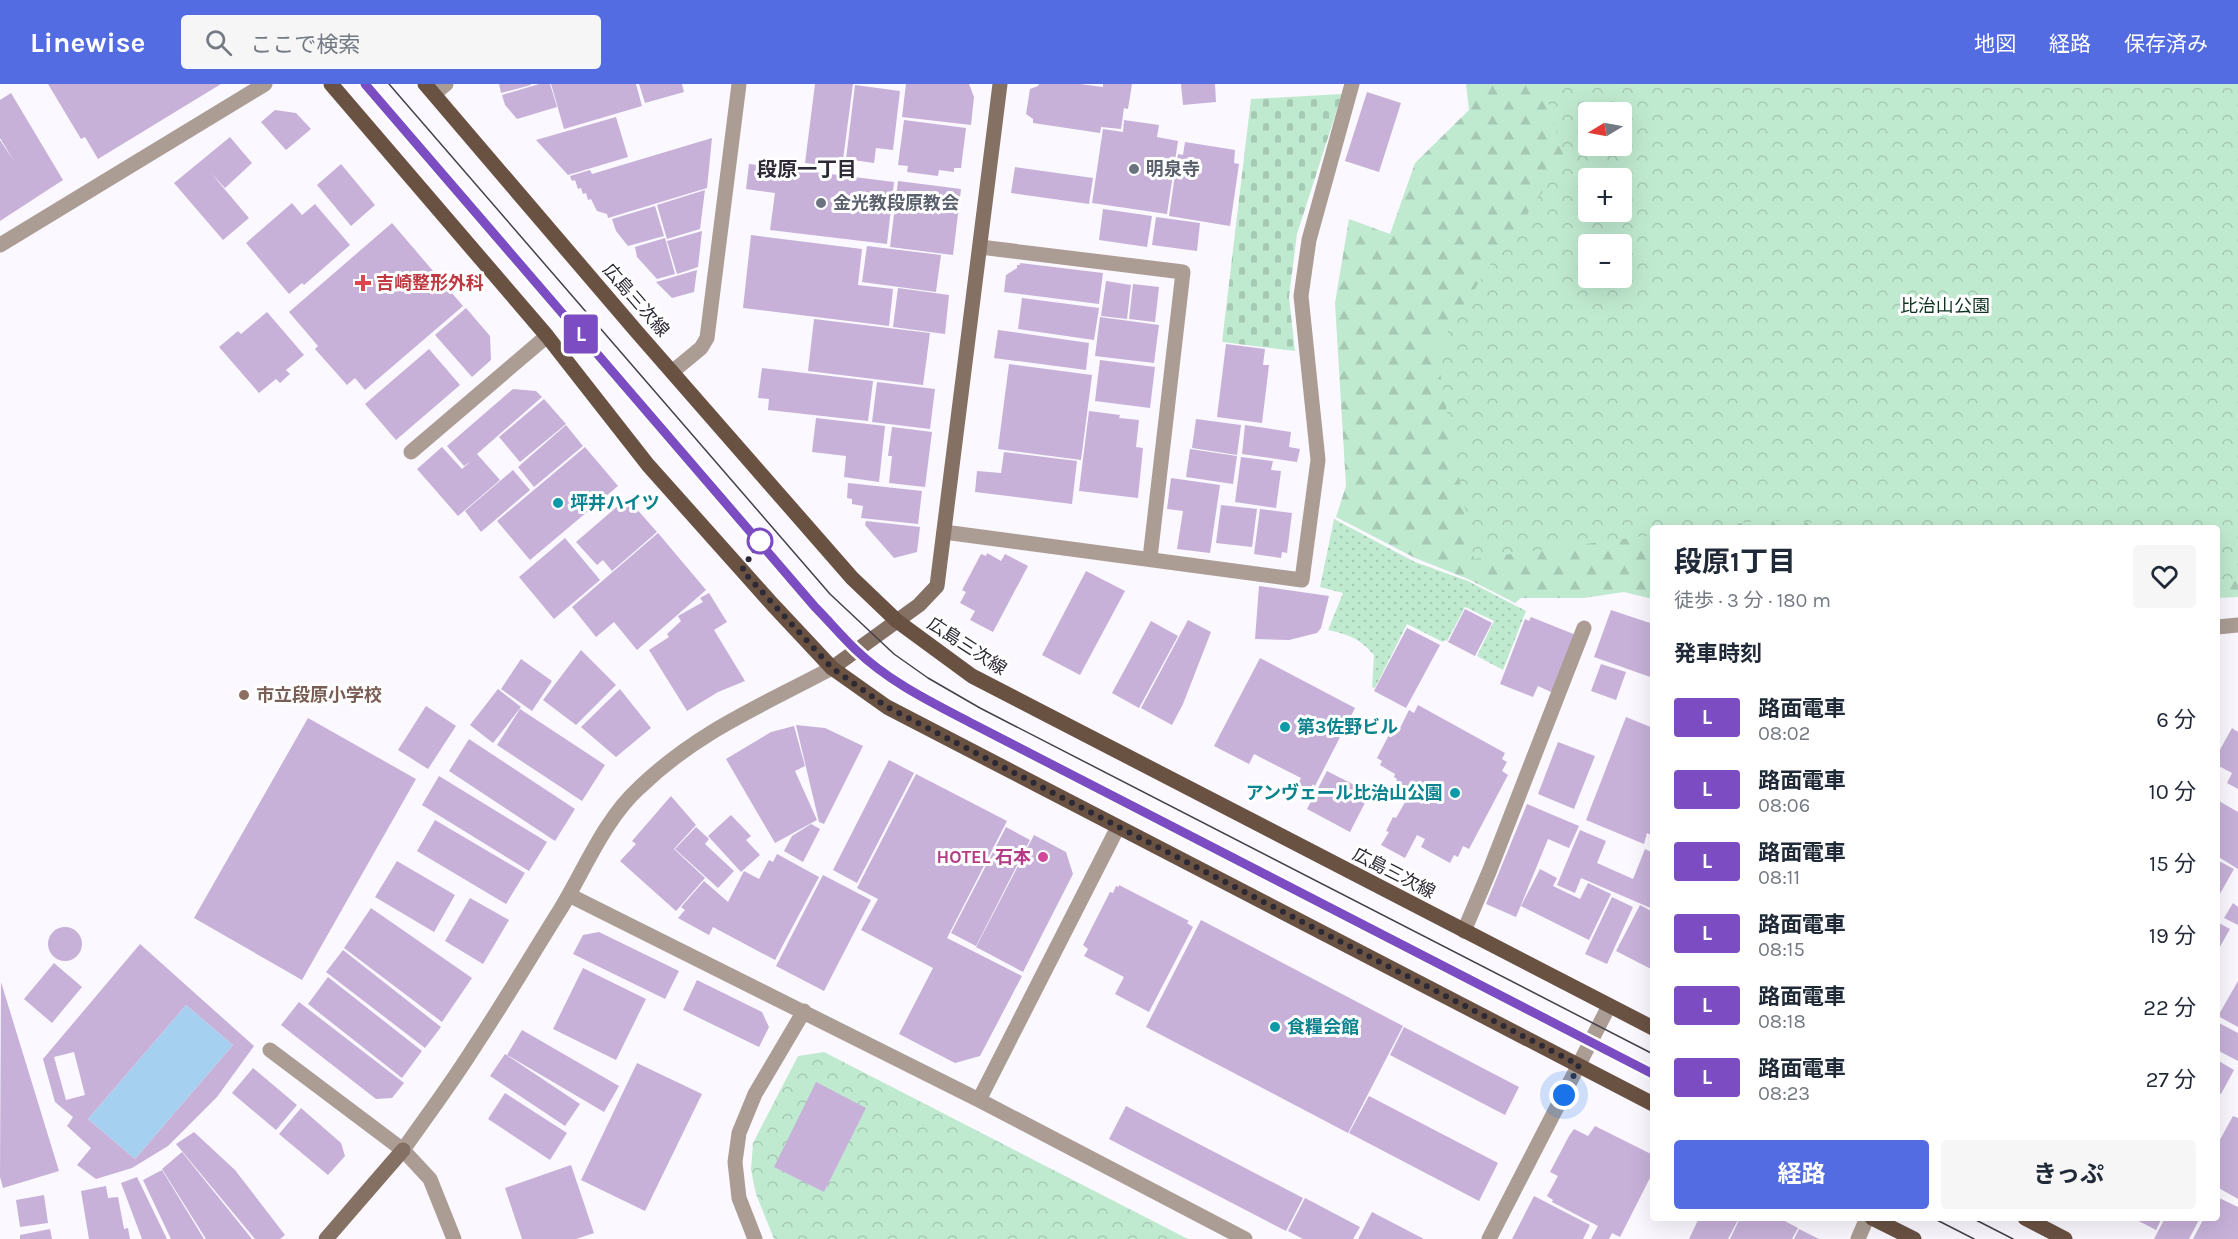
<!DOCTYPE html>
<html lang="ja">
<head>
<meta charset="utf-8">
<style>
	body { margin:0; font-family:Karla,"Noto Sans JP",sans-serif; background:#f6f6f7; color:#1f2937; height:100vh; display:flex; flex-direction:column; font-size:22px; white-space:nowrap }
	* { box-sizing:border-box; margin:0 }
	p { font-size:20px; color:#747a83 }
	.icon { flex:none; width:33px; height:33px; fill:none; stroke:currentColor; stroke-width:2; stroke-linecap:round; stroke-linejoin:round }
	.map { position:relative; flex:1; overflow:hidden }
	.side { position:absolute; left:1650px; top:441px; width:570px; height:696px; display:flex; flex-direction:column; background:#fff; border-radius:6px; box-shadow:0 6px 24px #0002 }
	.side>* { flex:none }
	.badge { padding:0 12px; border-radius:4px; font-size:21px; line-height:39px }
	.needle { width:39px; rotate:260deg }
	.fabs { position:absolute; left:1578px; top:18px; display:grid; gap:12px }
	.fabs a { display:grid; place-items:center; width:54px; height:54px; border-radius:6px; background:#fff; box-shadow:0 6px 24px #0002; font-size:30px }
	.you { position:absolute; width:30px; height:30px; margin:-15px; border:4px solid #fff; border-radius:50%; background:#1a73e8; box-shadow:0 0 0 9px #1a73e833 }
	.map>.badge { position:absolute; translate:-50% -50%; box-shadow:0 0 0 3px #fff }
	h2 { padding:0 24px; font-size:22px; line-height:54px }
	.round { display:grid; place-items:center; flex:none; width:63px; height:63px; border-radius:6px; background:#f6f6f7 }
	.head { display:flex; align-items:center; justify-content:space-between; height:102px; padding:0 24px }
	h1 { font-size:28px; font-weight:700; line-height:45px }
	.primary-button { display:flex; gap:12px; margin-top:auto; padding:12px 24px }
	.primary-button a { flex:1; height:69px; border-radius:6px; background:#546ce2; color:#fff; font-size:24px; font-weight:700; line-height:69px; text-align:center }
	.primary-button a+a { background:#f6f6f7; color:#1f2937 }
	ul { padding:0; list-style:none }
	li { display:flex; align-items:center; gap:18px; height:72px; padding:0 24px }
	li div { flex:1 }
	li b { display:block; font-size:22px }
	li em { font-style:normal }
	li .badge { min-width:66px; font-weight:700; text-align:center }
	header { display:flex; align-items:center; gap:36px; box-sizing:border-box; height:84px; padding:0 30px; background:#546ce2; color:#fff }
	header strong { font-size:28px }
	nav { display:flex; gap:33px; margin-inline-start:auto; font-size:21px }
	.search { width:420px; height:54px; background:#f6f6f7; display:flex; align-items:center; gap:15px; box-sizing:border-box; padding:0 21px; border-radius:6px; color:#747a83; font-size:22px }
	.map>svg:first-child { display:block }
</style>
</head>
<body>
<header>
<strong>Linewise</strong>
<div class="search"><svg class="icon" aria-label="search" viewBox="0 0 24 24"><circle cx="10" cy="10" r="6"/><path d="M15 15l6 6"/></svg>ここで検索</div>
<nav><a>地図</a><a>経路</a><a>保存済み</a></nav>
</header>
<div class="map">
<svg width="2238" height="1155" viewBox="0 0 2238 1155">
	<defs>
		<pattern id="grass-dots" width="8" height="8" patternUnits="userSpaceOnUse" patternTransform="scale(1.5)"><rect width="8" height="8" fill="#c0ead0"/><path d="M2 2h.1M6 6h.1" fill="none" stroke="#a5c9b3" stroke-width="1.8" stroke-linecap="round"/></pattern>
		<pattern id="forest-firs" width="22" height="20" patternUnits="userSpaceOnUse" patternTransform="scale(1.5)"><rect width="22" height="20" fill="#c0ead0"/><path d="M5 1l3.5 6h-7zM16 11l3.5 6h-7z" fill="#a5c9b3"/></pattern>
		<pattern id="cemetery-stones" width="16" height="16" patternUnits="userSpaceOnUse" patternTransform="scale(1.5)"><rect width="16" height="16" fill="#c0ead0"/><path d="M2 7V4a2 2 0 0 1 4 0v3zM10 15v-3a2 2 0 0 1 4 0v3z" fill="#a5c9b3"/></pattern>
		<pattern id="park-crowns" width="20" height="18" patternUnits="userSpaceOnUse" patternTransform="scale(1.5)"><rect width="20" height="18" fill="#c0ead0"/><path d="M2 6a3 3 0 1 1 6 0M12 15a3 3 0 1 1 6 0" fill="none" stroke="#a5c9b3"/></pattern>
	</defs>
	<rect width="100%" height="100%" fill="#fbf8ff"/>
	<path fill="url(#grass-dots)" d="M1334 435 1415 478 1468 497 1526 527 1503 586 1477 572 1494 537 1465 523 1447 557 1445 556 1443 558 1407 540 1375 604 1372 603 1374 571C1359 554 1350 551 1328 546L1343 509 1320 503Z"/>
	<path fill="url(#forest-firs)" fill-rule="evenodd" d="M1466 0H1703L2238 341V513L2217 514V444H1653V515L1624 508 1584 514H1521L1515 519 1468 495 1415 474 1336 433 1346 402 1335 219 1349 135 1390 150 1415 79 1469 26ZM1588 28H1622V62H1588ZM1588 94H1622V128H1588ZM1588 160H1622V194H1588Z"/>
	<path fill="url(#cemetery-stones)" d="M1342 10 1297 150 1289 213 1295 267 1222 258 1251 15Z"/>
	<path fill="url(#park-crowns)" fill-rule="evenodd" d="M1543 0H2238V496L2217 497V444H1909L1765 436 1704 444H1653V451L1474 475 1436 267 1486 187 1565 77ZM1588 28H1622V62H1588ZM1588 94H1622V128H1588ZM1588 160H1622V194H1588Z
		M824 968 1188 1155H774L756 1110 751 1086 753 1059 798 972Z"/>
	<path fill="#a6d0ef" d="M186 921 233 961 135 1075 88 1035Z"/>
	<path fill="#c7b1d9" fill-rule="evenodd" d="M48 0H221L98 75 85 53 81 55Z
		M499 0H531V1L501 9Z
		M539 0H550L557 23 517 35 505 21 502 11Z
		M551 0H636L642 22 564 45Z
		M639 0H682L684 8 645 19Z
		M815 0H853L842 83 805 79Z
		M906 0H969L974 13 971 41 902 33Z
		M1039 0H1080L1103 3V0H1132L1128 25 1124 24 1121 45 1101 43 1100 49 1033 39V35L1026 30 1030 5 1038 2Z
		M1181 0H1215L1216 18 1183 21Z
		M855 1 900 7 893 66 876 64 874 79 846 75Z
		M1367 8 1401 19 1379 88 1345 77Z
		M11 9 63 96 0 137V56L14 77 0 54V16Z
		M275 26 296 29 311 45 286 66 261 38Z
		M616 33 628 73 568 91 536 56Z
		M904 36 966 44 961 84H954V88L939 86 938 92 907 88 908 82 898 81Z
		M1124 36 1159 41 1157 53 1178 57 1167 130 1092 119 1103 45 1123 48Z
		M230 53 252 79 225 104 211 89 249 134 223 156 174 99Z
		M712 54 707 104 608 134 607 130 597 127 591 115 588 116 586 109 583 110 581 104 578 105 575 96 572 97 570 92 590 86 592 90Z
		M1185 58 1235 66 1234 79 1239 80 1230 142 1169 132 1178 70 1183 71Z
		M341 80 375 121 351 142 317 101Z
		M749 80 894 98 887 160 770 146 775 109 746 105Z
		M1015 83 1093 94 1089 120 1011 109Z
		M898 97 961 105 953 171 890 163Z
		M705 106 700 145 667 155 657 121Z
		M292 119 302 131 315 120 350 161 304 201 302 199 289 210 246 159Z
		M655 122 664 152 628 162 616 147 612 135Z
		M1103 125 1152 132 1147 163 1099 156Z
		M1156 133 1200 139 1197 167 1152 161Z
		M392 139 463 222 365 306 355 294 347 301 315 265 318 262 289 228Z
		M702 147 698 183 677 190 667 157Z
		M751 151 862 165 858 201 893 205 889 242 743 224Z
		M665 154 675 190 657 195 637 173 635 163Z
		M867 162 941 171 936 208 862 198Z
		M1020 179 1103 189 1099 220 1004 208 1006 191 1017 184V181H1020Z
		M697 186 694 208 672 214 656 198Z
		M1106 197 1131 201 1127 235 1101 232Z
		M1133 200 1159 203 1155 238 1129 235Z
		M898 204 949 211 945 250 893 243Z
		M1022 214 1099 224 1094 256 1018 245Z
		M466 224 490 252 491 276 472 293 435 251Z
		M267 228 304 271 286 286 290 290 280 299 276 295 259 309 219 263 238 247 241 250Z
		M1100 233 1159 241 1154 279 1095 272Z
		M814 235 930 249 923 301 808 287Z
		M998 246 1089 259 1086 286 994 274Z
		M1226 260 1265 265 1263 281H1269L1262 339 1217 333Z
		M429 265 460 301 396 356 365 320Z
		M1100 276 1155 283 1150 324 1095 317Z
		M1009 280 1092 291 1081 376 998 365Z
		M762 284 873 297 868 337 768 326 769 315 758 314Z
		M877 298 935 305 930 345 872 338Z
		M513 305 536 307 542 313 477 370 500 396 458 432 417 385 442 363 462 385 471 377 464 382 447 362Z
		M544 315 566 340 520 378 499 353Z
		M1089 327 1120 331 1119 334 1139 336 1136 363 1143 364 1138 414 1079 407Z
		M816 334 885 342 879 398 844 393 846 372 812 368Z
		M1196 335 1241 341 1237 371 1192 364Z
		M566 341 583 362 534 403 518 383Z
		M1245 341 1291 348 1289 363 1300 365 1297 378 1242 370Z
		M892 343 932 348 925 403 889 399 892 372H888Z
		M585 363 618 402 530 476 497 437Z
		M1190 365 1237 372 1233 400 1186 393Z
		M1004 368 1077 377 1072 420 975 408 977 387 1001 389Z
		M1241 373 1273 377 1271 386 1281 387 1276 424 1235 418Z
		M513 386 530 406 481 448 465 427Z
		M1171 394 1220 401 1210 469 1177 465 1183 427 1167 425Z
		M848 399 922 407 918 440 861 434 863 422 852 420V415L847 414Z
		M627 414 657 448 612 487 603 476 597 481 576 458Z
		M1221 421 1257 425 1252 463 1216 459Z
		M1260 425 1292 429 1287 469 1282 468 1281 474 1254 470Z
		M866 437 920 443 917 468 894 474 865 441Z
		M658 449 706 506 637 566 614 538 596 553 572 523Z
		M565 454 600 496 554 535 519 493Z
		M987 469 1001 477 1005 470 1028 482 993 548 970 536 975 527 960 519 966 508 962 506 981 470 986 472Z
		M1086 487 1125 507 1080 591 1042 571Z
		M1259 502 1329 512 1321 544 1317 549 1289 556 1255 555Z
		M709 509 727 538 714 546 745 597 718 608 687 627 649 566 669 553 667 550 681 537 678 532 703 518 700 514Z
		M1465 525 1492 539 1475 572 1448 558Z
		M1611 526 1653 540V594L1594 573Z
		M1531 533 1576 551 1553 609 1538 602 1533 613 1500 600 1525 535 1529 537Z
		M1188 536 1211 548 1183 620 1172 641 1141 624Z
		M1151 537 1178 552 1139 624 1112 609Z
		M1407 544 1440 561 1406 624 1374 607Z
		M581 566 616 601 576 641 543 616Z
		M1260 574 1355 624 1315 702 1313 700 1307 711 1295 705 1301 694 1254 670 1249 680 1214 662Z
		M521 575 552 597 532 627 501 605Z
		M1601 580 1626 588 1616 616 1591 607Z
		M498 605 521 623 493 659 470 641Z
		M620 605 651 644 616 673 581 643Z
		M1418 621 1505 669 1502 675 1507 678 1502 687 1508 691 1469 765 1463 762 1458 773 1454 771 1450 779 1421 763 1425 755 1417 751 1405 774 1381 761 1389 748 1386 747 1393 733 1396 734 1412 706 1396 698 1397 695 1394 693 1395 690 1380 681 1382 677 1377 674 1392 645 1398 648 1409 626 1414 629Z
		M426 622 456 642 428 685 398 666Z
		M520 625 605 681 582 717 497 661Z
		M1626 633 1653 644V752L1647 749 1644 760 1586 736Z
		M308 634 416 695 302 896 194 834Z
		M796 641 825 644 863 662 824 740 819 738Z
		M794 642 805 682 795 687 817 736 775 759 726 675 771 648Z
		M2232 644 2238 648V705L2227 699 2232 689 2217 681V671Z
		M469 655 575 725 555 757 449 687Z
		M1558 658 1595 672 1574 725 1538 710Z
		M889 676 914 689 857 799 833 786Z
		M1327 687 1370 709 1350 748 1307 725Z
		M916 690 1007 737 947 854 1022 892 980 972 955 979 899 950 933 884 861 846 878 815 857 804Z
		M439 692 547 758 529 787 422 721Z
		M671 712 696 741 674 765 705 794 676 827 620 777 636 760 632 757Z
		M2219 717 2238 728V785L2217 772V721Z
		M1527 720 1579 742 1569 764 1548 755 1516 833 1486 820Z
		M731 731 751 752 746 756 760 771 741 788 708 752Z
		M435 736 525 789 506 820 417 767Z
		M811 740 820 745 803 778 784 767 792 752Z
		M696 743 709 755 705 760 734 787 718 804 675 765Z
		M1006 743 1030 756 976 862 951 849Z
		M1580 746 1606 757 1597 779 1633 795 1645 765 1653 769V825L1581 794 1575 809 1557 801Z
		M1034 751 1066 768 1073 790 1023 888 976 863Z
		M777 770 819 793 775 876 713 843 709 851 678 834 685 826 681 823 704 797 728 818 744 787 759 795 769 776 773 778Z
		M2217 776 2234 785 2217 815Z
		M397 777 455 811 434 848 375 813Z
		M1540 785 1557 794 1553 802 1580 815 1588 799 1611 810 1589 856 1521 822Z
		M823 791 871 816 824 907 776 882Z
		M1119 801 1189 837 1187 839 1193 843 1149 928 1115 910 1124 893 1084 872 1088 865 1083 861 1110 808 1113 809 1116 802 1119 803Z
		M1612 813 1633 823 1607 880 1585 870Z
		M470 814 509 836 483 880 445 857Z
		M2233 819 2238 823V841L2224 834Z
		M1640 821 1653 828V886L1616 867Z
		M371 824 472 894 442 938 344 864Z
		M1201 836 1403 942 1348 1049 1146 943Z
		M2217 838 2230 845 2217 868Z
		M48 860a17 17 0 1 1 34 0a17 17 0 1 1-34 0Z
		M599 848 679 887 665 915 573 870 583 851Z
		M140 860 254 962 217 1013 168 1062 132 1084 96 1095 77 1081 91 1064 67 1042 73 1033 55 1018 43 975ZM186 921 233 961 135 1075 88 1035ZM74 968 85 1011 66 1016 54 973Z
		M343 866 441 943 425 964 326 888Z
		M54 879 82 903 52 939 24 915Z
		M583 884 646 915 616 976 553 945Z
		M328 893 422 967 402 994 308 920Z
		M697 896 762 928 769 943 759 963 683 926Z
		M2238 897V943L2218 932Z
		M1 898 59 1087 3 1104 0 1093Z
		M299 918 404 999 392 1014 376 1015 281 941Z
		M2217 938 2238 949V977L2217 966Z
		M1404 943 1519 1003 1505 1031 1390 971Z
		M522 946 619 1002 604 1028 507 971Z
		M505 970 580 1020 565 1042 490 992Z
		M2217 976 2234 986 2221 1010 2217 1008Z
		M637 979 702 1010 645 1127 581 1096Z
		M253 984 297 1021 276 1046 232 1009Z
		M816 998 866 1024 824 1108 774 1083Z
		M505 1009 567 1049 550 1076 488 1035Z
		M1369 1012 1498 1079 1479 1117 1349 1049Z
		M1126 1022 1303 1114 1286 1147 1109 1055Z
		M301 1024 341 1059 345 1072 328 1091 279 1050Z
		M2233 1032 2238 1034V1115L2217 1103V1061Z
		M1595 1042 1653 1071V1088L1620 1153 1612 1149 1609 1155H1591L1598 1142 1552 1118 1553 1116 1547 1112 1558 1092 1550 1088 1569 1052 1574 1045 1588 1052Z
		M194 1048 235 1086 285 1151 280 1155H255L176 1060Z
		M182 1068 252 1155H206L162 1085Z
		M571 1081 594 1149 576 1155H522L505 1104Z
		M162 1086 204 1155H171L143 1096Z
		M137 1093 167 1155H142L121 1099Z
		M106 1102 108 1114 118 1113 124 1145 128 1144 130 1155H89L81 1107Z
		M44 1111 48 1139 20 1143 16 1116Z
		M1534 1112 1590 1141 1583 1155H1512Z
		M2217 1113 2238 1123V1155H2193L2204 1134H2217Z
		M1305 1114 1360 1143 1353 1155H1303L1288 1147Z
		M1372 1128 1424 1155H1358Z
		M1699 1134H1739L1728 1155H1689Z
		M1740 1134H1779L1798 1144 1792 1155H1730Z
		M2133 1134H2162L2156 1146Z
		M2165 1134H2200L2189 1155H2154Z
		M50 1145 52 1155H20V1151Z
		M1799 1145 1819 1155H1794Z"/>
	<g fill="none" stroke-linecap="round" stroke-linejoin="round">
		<path stroke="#ab9d94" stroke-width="15" d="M434 10 446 0
			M0 161 265 0
			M980 163 1183 188 1150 474
			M672 288 701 264 707 254 739 0
			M411 368 547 252
			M944 448 1302 496 1318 376 1301 212 1309 156 1352 0
			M2217 543 2238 541
			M569 811 979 1016 1245 1155
			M1464 847 1489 788 1584 544
			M270 966 403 1066 430 1095 454 1155
			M979 1016 1118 743
			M403 1066C426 1033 451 1000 473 965 503 920 531 872 560 826 585 785 604 736 639 704 698 647 761 622 832 584
			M755 1155 739 1114 735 1078 739 1049 755 1010 804 927
			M1489 1155 1609 922
			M1858 1155 1867 1134"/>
		<path stroke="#857164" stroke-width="15" d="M832 584 919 521 937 502 1000 0
			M326 1155 403 1066"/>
		<path stroke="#6a5243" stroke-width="15" d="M331 0 547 252 648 381 773 521 832 584 887 623 1653 1020
			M425 0 637 248 852 494 897 537 972 592 1653 944
			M1872 1134 1914 1155
			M2025 1134 2065 1155"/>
		<path stroke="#433f4b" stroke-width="1.5" d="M365 0 815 523C829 537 842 553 856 566 890 598 933 619 973 640L1653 990
			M389 0 830 510 894 570 928 594 980 624 1653 970
			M1933 1134 1974 1155
			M1972 1134 2013 1155"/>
	</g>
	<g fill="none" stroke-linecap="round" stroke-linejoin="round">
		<defs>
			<path id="line" d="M365 0 815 523C829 537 842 553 856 566 889 598 933 619 973 640L1653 990"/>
		</defs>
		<use href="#line" stroke="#fff" stroke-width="14"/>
		<use href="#line" stroke="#7b4cc2" stroke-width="9"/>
		<path stroke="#2d2935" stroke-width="6" stroke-dasharray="0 10.8" d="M760 457 742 486 832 584 887 623 1579 981 1564 1011"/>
	</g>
	<g fill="#6b7280" stroke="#fff" stroke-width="2">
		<circle cx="1134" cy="85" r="6"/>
		<circle cx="821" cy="119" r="6"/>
	</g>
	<path fill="#e0444e" stroke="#fff" stroke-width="2" d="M360 190h6v6h6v6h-6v6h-6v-6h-6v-6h6z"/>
	<g fill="#0f9aa8" stroke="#fff" stroke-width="2">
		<circle cx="558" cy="419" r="6"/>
		<circle cx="1285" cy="643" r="6"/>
		<circle cx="1455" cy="709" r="6"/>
		<circle cx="1275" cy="943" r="6"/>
	</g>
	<circle fill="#fff" stroke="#7b4cc2" stroke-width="3" cx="760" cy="457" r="12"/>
	<circle fill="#8d6e63" stroke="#fff" stroke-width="2" cx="244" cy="611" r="6"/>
	<circle fill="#d1479c" stroke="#fff" stroke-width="2" cx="1043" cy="773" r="6"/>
	<g text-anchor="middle" stroke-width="6" stroke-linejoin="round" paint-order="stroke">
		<g font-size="18" font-weight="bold" fill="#5b616d" stroke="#fff" text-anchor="start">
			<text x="1146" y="91">明泉寺</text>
			<text x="833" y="125">金光教段原教会</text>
		</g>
		<g font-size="18" font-weight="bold" fill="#be3a42" stroke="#fff" text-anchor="start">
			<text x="376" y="205">吉崎整形外科</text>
		</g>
		<g font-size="18" fill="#2d2935" stroke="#fff">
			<text transform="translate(636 216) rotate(49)" y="6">広島三次線</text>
			<text transform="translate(967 562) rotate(33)" y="6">広島三次線</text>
			<text transform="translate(1394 789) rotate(27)" y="6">広島三次線</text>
		</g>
		<g font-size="18" fill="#0e3320" stroke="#fff">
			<text x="1945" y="228">比治山公園</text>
		</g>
		<g font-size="18" font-weight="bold" fill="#0d838f" stroke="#fff" text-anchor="start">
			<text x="570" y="425">坪井ハイツ</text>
			<text x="1297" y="649">第3佐野ビル</text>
			<text x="1443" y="715" text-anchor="end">アンヴェール比治山公園</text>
			<text x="1287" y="949">食糧会館</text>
		</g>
		<g font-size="18" font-weight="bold" fill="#785e54" stroke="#fff" text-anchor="start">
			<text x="256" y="617">市立段原小学校</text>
		</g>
		<g font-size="18" font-weight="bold" fill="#b23c85" stroke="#fff" text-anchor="end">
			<text x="1031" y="779">HOTEL 石本</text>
		</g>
		<g font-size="20" font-weight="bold" fill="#2d2935" stroke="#fff">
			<text x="807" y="92">段原一丁目</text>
		</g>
	</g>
</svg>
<div class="fabs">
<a><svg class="needle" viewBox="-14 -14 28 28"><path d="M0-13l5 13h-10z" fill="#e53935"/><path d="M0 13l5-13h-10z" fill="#747a83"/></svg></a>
<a>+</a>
<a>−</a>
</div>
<div class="you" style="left:1564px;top:1011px"></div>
<b class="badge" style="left:581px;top:250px;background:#7b4cc2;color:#fff">L</b>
<section class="side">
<div class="head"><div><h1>段原1丁目</h1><p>徒歩 · 3 分 · 180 m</p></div><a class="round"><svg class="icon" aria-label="heart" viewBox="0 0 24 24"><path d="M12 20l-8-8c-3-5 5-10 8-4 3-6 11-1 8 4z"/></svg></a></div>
<h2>発車時刻</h2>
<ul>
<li><span class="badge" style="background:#7b4cc2;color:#fff">L</span><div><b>路面電車</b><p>08:02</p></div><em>6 分</em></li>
<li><span class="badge" style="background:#7b4cc2;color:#fff">L</span><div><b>路面電車</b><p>08:06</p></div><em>10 分</em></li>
<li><span class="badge" style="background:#7b4cc2;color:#fff">L</span><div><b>路面電車</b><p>08:11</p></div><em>15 分</em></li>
<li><span class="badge" style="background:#7b4cc2;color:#fff">L</span><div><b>路面電車</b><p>08:15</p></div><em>19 分</em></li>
<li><span class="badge" style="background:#7b4cc2;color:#fff">L</span><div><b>路面電車</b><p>08:18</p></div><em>22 分</em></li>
<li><span class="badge" style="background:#7b4cc2;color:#fff">L</span><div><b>路面電車</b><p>08:23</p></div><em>27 分</em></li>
</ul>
<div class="primary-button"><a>経路</a><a>きっぷ</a></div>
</section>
</div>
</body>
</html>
